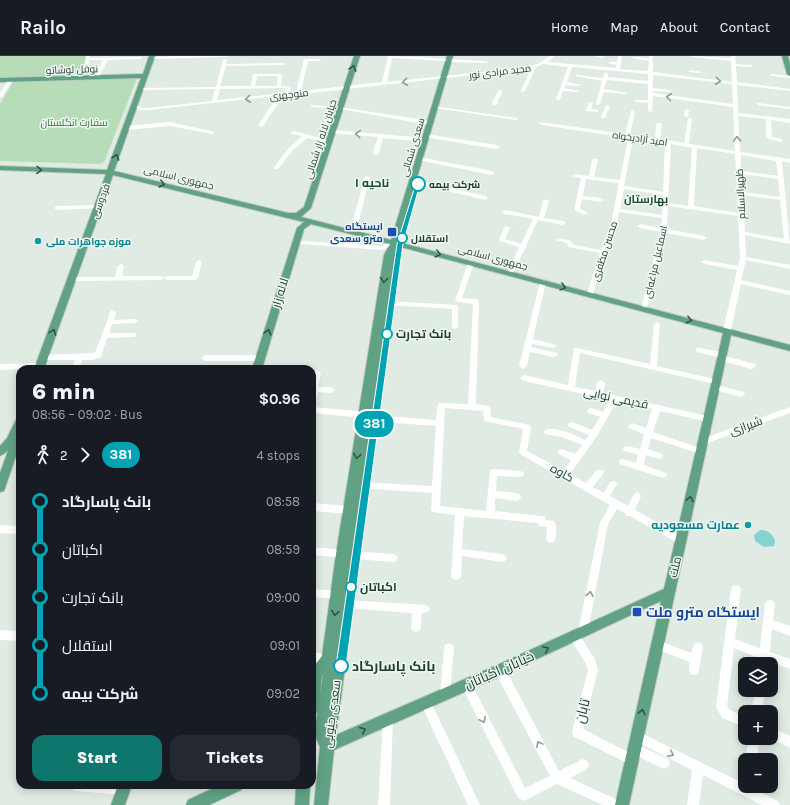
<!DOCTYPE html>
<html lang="en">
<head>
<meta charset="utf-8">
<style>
	body { margin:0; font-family:Karla,Cairo,sans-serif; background:#242831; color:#f1f3f6; height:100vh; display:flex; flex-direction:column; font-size:15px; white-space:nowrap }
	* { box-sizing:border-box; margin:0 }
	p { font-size:13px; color:#9ea1a6 }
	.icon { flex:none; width:22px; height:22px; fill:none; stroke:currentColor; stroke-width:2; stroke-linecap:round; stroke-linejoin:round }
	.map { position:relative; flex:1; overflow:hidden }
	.side { position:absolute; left:16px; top:309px; width:300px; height:424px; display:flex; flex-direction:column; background:#171b24; border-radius:12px; box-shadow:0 2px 10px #0003 }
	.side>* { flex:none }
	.badge { padding:0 8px; border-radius:13px; font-size:14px; line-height:26px }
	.tools { position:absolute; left:738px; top:601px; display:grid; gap:8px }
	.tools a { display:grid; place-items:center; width:40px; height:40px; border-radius:8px; background:#171b24; box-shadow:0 2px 10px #0003; font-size:20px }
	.map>.badge { position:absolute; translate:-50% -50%; box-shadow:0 0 0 2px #fff }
	.legs { display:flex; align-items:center; gap:6px; height:44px; padding:0 16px; font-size:13px }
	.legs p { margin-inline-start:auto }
	.headline { display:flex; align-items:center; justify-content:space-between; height:68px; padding:0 16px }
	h1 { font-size:22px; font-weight:800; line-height:30px }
	.primary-button { display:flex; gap:8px; margin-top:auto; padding:8px 16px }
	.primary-button a { flex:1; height:46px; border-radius:12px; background:#0f766e; color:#fff; font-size:16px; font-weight:800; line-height:46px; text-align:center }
	.primary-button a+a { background:#242831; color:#f1f3f6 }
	ul { padding:0 16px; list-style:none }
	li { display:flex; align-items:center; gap:14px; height:48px; font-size:15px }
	li i { display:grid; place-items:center; width:6px; height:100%; margin:0 5px; background:currentColor }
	li i::after { content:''; width:10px; height:10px; margin:-5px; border:3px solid; border-radius:50%; background:#171b24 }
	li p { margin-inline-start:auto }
	li:first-child i { background:linear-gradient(#0000 50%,currentColor 0) }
	li:last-child i { background:linear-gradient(currentColor 50%,#0000 0) }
	header { display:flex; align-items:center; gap:24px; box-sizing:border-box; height:56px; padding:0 20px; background:#171b24; border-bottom:1px solid #363941 }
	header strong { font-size:19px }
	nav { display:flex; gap:22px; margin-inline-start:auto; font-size:14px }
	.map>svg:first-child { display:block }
</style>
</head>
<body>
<header>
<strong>Railo</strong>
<nav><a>Home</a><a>Map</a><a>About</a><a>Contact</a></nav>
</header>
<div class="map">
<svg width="790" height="749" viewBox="0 0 790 749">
	<rect width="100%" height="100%" fill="#dfebe3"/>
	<path fill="#b6ddb8" d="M0 0H87L84 16 75 20 0 22Z
		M137 22 104 106 99 108 0 105V48L13 26Z"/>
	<path fill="#84d3ce" d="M760 474C767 474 773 478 775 485L774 490 764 491 755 485 754 479Z"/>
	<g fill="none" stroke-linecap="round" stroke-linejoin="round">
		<defs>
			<path id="major" d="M149 0H155L114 115 288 157H296L304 151 354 0H360L311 152 301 161 391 184 447 0H453L398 186 790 289V295L731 279 629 749H615L661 545 505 618 334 694 328 749H314L320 691 314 677 318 654 317 657 312 659V613L322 600 336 498 384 199 390 188 311 168 304 173 262 313H252L297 172 304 166 113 119 44 313H34L106 118 0 114V110L107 114 141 22 0 26V22L143 18ZM401 191 723 277 664 533 495 610 336 679ZM392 199 343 532 348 498ZM323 619 320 638 322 620Z
				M782 0H788L790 8V20L787 18Z
				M20 363V377L16 385 18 394 5 432 4 435 0 436V417L8 395 0 400V390L7 382 16 364Z
				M118 729H132L125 749H111Z
				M220 729H243L241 734 209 749H186L188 744Z
				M296 729H310L309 749H295Z"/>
		</defs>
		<use href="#major" stroke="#c0c8c4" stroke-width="2"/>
		<path fill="#fff" fill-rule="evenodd" d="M86 0H90V2L140 1 142 2 140 3 108 4 98 22 96 23 94 22 103 4H89L87 18 68 23V21L83 16Z
			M177 0H228L226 1 151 3 149 2 151 1Z
			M385 0C419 0 452 4 486 5L488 6 486 7 448 6 446 5 392 2 387 26 520 12 538 8 550 0H555L547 6 616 12V9L608 7 610 6H617L618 0H622L620 13 648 15 649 5 632 2 634 1 649 2V0H653V16L732 26 731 5 692 1 690 0 731 2V0H735L736 8 752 9V10L750 11 736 10 737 26 790 33V35L737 29 738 57 790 63V67L771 64 772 81 782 83V85L780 86 766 82V63L738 60 740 96 790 103V107L782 105 790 188 745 179 746 201 790 209V213L746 204 741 224 790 235V239L741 228 731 274 729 276H725L723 274 737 214 704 208 701 206 704 204 738 210 740 202 738 160 668 150 667 173 704 180 707 182 704 184 666 177 646 255H644L641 253 661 176 640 172 637 170 640 168 661 172 662 162 619 156 617 168 603 204 593 238 590 240 587 238 600 197 569 191 567 187 556 184 559 182 571 185 573 189 601 194 611 168 618 132 617 131 619 127 586 123 583 140 601 142 604 144 601 146 582 143 580 153 587 156V158H583L574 154 581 122 572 120 575 118 589 120 592 104 595 102 598 104 594 121 620 124 628 82 542 69 539 67 540 66 625 78 631 55 633 54 635 55 630 79 655 83 656 68 659 66 662 68 660 83 684 87 688 63 690 62 692 63 689 88 735 95 733 51 653 40 652 55 650 56 648 55V47L636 46 634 45 636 44H648V28L607 24 604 33 628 37 626 38 604 36 600 48 598 49 596 48 602 25 575 20 577 19 603 22 604 18 606 17 608 18V21L648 25V18L572 11 567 26 581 29 579 30 566 29 564 32 580 35 578 36 563 35 560 43 558 44 556 43 568 11 543 8 536 11 525 35 523 36 521 35 531 12 520 14 283 40 263 70 261 71 258 69 278 40 148 54H140L132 49 134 48 143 52H148L212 45 215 33 140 34 138 33 140 32 216 31 223 4 225 3 227 4 226 8 284 7 286 8 284 9 226 10 220 30H251L253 18H280L282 19 281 30 290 31 291 36H296L304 3H319L321 4 319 5H308L301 35 382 26 388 1ZM653 19 732 28 733 48 653 37V35L670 36 672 35 670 34 653 32ZM257 20H278L277 30H255ZM285 32 286 37 217 44 220 33ZM633 83 665 87 663 136 624 130ZM671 88 692 92 688 150 668 147ZM697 92 735 98 738 157 694 150ZM741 99 776 105 778 120 741 115ZM742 118 778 123 780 141 743 136ZM624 133 663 139 662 159 620 153ZM743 139 780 144 784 183 745 176Z
			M593 0H603L604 1 602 2Z
			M691 14 701 16 699 17 689 16V15Z
			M771 18 790 20V22L773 20H771Z
			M9 23 13 24 2 41H0V37Z
			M499 34 503 35 497 46 498 48 494 49 492 47Z
			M589 46 593 47 591 53 598 54V56L586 55V54Z
			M757 47 790 51V53L759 49 757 48Z
			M311 49 340 51 430 65 433 67 430 69 340 53 313 51H311Z
			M606 49 610 50 605 62H601V61Z
			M433 50 516 62 518 63 516 64 435 52 433 51Z
			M685 53 689 54 688 60 686 61 684 60Z
			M170 66 215 76 212 78 170 70 126 74 123 72 126 70Z
			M333 74 425 82 428 84 425 86 383 82 379 97 376 99 373 97 378 81 331 77 330 76Z
			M294 75 332 85 329 87 307 82 292 95 278 113H274V111L288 93 302 80 292 78 291 77Z
			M426 78 497 89 500 91 497 93 424 81 423 80Z
			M419 101 492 115 495 117 492 119 417 104V102Z
			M365 120 370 121 356 176 353 178 350 176Z
			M412 123 485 140 488 142 485 144 410 126V124Z
			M546 143 549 145 544 162 563 165 566 167 563 169 538 164 526 190 527 191 525 193 513 217 512 218H508L507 217 519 191 500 185 499 184 504 172 507 170 510 172 505 183 521 188 533 163 505 158 502 156 505 154 539 161 543 145Z
			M98 149 101 151 100 152 57 154 54 152 57 150Z
			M303 185 381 190 394 185 397 187 382 194 301 188 300 187Z
			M199 204 202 206 198 222 195 224H167L164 222 161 224 72 225 69 223 72 221H115L118 210 121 208 124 210 122 220H161L164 222 167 220H192L196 206Z
			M471 205 474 207 462 242 477 243 479 248 476 348 490 350 491 361 530 369 531 371 527 395 564 415 571 404 559 398 558 396 559 394 562 393 575 398 582 389 562 381 545 378 544 376 545 374C558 370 574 379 585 384L589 379 569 371 568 369 569 367 572 366 592 374 600 361 588 357 587 355 588 353 591 352 603 356 610 344 524 325 520 322 524 319 568 329 574 292H577L650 308 654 268 657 266 660 268 657 310 719 324 720 326 716 329 744 336 745 338 741 341 712 333 711 331 715 328 580 297 575 331 596 335 597 327 601 324 605 327 603 337 708 360 712 363 708 366 660 355 653 376 703 393 704 395 703 397 700 398 651 382 648 393 662 398 663 400 662 402 659 403 646 399 644 409 666 417 667 419 666 421 663 422 620 408 619 406 620 404 623 403 636 407 638 399 624 395 623 393 624 391 627 390 640 393 644 378 629 372 628 370 632 367 646 372 652 353 617 345 597 380 570 418 586 427 597 414H603L604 416 603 418 593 431 604 437 610 426 613 425 616 426 617 428 610 440 628 450 634 438 637 436 640 438 641 440 635 454 684 481 686 484 684 487 681 488 678 487 630 460H626L625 457 617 453 608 468 588 576 587 579 583 581 579 579 578 576 600 467 610 449 520 398 519 396 523 373 484 365 483 355 445 352 440 450 486 455 490 414 493 413 520 415 523 416 524 418 523 420 520 421 497 420 496 435 517 437 520 439 521 441 520 443 517 445 495 442V455L542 460 545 461 546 464 554 465C557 470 557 481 554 486L551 487 548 486 546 483 547 471 539 470 538 467 464 460 462 493 502 498 505 499 507 502 505 505 502 506 462 500 461 520 459 523 456 524 453 523 451 520 455 459 432 456 431 453 432 437 359 432 356 431 355 429 356 427 359 426 432 430 436 370 369 365 366 364 365 362 312 357V351L369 356 372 357 373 359 436 364 438 347 468 348 473 248 458 246 455 244 468 207Z
			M543 224 546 226 533 283 553 288 557 290 553 292 532 288 531 291 557 297 558 299 554 301 530 296 527 310 523 313 519 310 540 226Z
			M387 245 458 249V271L455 273 452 271V253L389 249H387Z
			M111 254H113L116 256 114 264 135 263 138 265 135 267 112 268 109 277H135L136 279 135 281 107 282 101 301 93 304H82L80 313H72L75 304H40L39 302 40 300 43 299 95 297Z
			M697 292H700L725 297V300L755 308 756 310 752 313 718 304V301L697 296 696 294Z
			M205 299H260L264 302 260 305H205L201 302Z
			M40 307 43 308 44 310 43 312 0 314V308Z
			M317 314 321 317 318 331H331L335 334 331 337 318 336 316 346 312 349 313 317Z
			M790 351V357L702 389 699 388 698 386 699 384Z
			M312 447 349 450 352 451 353 454 352 457 349 458 312 455Z
			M0 469 20 470V478L0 477Z
			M312 491 342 494 345 495 347 498 345 501 342 502 312 499Z
			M354 495 393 498 396 499 398 502 396 505 393 506 354 503 351 502 349 499 351 496Z
			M736 529 739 530 741 533 735 583 760 592 765 548 767 545 770 544 773 545 775 548 773 564 790 570V580L772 573 770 596 790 603V613L768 605V608H758L759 602 734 592 727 650 730 654 745 661V671L722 662 716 651 731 533 733 530Z
			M312 533 337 535 340 536 342 539 340 542 337 543 312 541Z
			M347 544 425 549 428 550 430 553 428 556 422 557 421 571 420 574 416 576 412 574 411 571 412 557 347 552 344 551 342 548 344 545Z
			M0 574 20 575V585L0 584Z
			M574 575 578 577 595 603 598 614 583 673 630 697 628 693 630 689 634 687 638 689 668 703 670 707 668 711 664 713 635 699 637 703 635 707 631 709 573 680 572 676 588 614 586 608 569 580 570 577Z
			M657 584 691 597 694 588 698 586 702 588 703 591 698 618 694 619 690 618 689 614 690 606 653 592 652 589 653 586Z
			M449 587 453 589 454 592 450 637 449 641 445 642 441 641 440 637 444 592 445 589Z
			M312 596 332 599 333 602 332 605 328 607 312 606Z
			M500 609 504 610 559 715 583 703 587 705 589 709 587 713 570 722 620 745 622 749H603L557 728 524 745 518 742 461 629 462 625 466 624 470 625 525 732 550 720 496 618 495 614 496 610Z
			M755 634H765L762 656H752Z
			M425 641 429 642 480 749H468L420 646 421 642Z
			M388 658 392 659 393 663 390 749H378L383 663 384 659Z
			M771 672 790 680V692L770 682H771Z
			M637 675 745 728V730H748L778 745 780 749H762L703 719 699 749H687L692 714 633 684 632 680 633 676Z
			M749 682H759L757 704H745Z
			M70 729H127L129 733 127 737 123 739 76 735 72 733Z"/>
		<use href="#major" fill="#61a284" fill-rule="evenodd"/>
	</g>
	<defs><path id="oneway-chevron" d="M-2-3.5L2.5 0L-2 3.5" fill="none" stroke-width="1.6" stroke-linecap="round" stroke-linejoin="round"/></defs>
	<g stroke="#305544">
		<use href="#oneway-chevron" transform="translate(353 12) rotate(-72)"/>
		<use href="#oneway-chevron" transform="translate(116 101) rotate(-70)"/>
		<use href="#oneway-chevron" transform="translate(39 114) rotate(2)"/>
		<use href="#oneway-chevron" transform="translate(162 128) rotate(14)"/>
		<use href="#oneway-chevron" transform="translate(438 198) rotate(14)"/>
		<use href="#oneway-chevron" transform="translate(384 224) rotate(98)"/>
		<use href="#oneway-chevron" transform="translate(563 231) rotate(15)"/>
		<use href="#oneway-chevron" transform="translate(689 264) rotate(14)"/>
		<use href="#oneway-chevron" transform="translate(53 276) rotate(-70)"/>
		<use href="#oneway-chevron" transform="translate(268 276) rotate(-73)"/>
		<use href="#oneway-chevron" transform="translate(357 400) rotate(99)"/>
		<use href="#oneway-chevron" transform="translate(690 443) rotate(-78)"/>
		<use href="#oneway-chevron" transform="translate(335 557) rotate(99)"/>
		<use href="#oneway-chevron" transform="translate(546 593) rotate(-25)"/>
		<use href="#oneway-chevron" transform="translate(642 656) rotate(-77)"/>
		<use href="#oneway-chevron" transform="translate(363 674) rotate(-24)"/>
	</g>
	<g stroke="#8f9d96">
		<use href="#oneway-chevron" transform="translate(718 25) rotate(7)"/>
		<use href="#oneway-chevron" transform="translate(405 26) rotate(174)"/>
		<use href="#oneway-chevron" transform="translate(669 41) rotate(-173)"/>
		<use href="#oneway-chevron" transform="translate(248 43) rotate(174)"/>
		<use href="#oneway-chevron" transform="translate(358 78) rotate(-175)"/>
		<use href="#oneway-chevron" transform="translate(737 83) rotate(-92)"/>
		<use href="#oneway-chevron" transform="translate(590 538) rotate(-80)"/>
		<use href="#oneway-chevron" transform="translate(483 664) rotate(63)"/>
		<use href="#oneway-chevron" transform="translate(539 688) rotate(-118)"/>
		<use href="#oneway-chevron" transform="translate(671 698) rotate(27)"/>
	</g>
	<path fill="#00a3b4" stroke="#fff" d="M416 127 420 128 403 188 346 610 345 614 341 615 338 614 336 610 397 188Z"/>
	<g fill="#fff" stroke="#00a3b4" stroke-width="2">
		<circle cx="418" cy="128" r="7"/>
		<circle cx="402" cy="182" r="5"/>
		<circle cx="387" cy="278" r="5"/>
		<circle cx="351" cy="531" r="5"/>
		<circle cx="341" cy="610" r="7"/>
	</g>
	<g fill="#1a4fb4" stroke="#eff7f2" stroke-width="1.5">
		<rect x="387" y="171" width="10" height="10" rx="2"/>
		<rect x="632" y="551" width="10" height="10" rx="2"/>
	</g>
	<g fill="#0f9aa8" stroke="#eff7f2" stroke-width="1.5">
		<circle cx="38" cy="185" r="4"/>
		<circle cx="748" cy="469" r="4"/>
	</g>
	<g text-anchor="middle" stroke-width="3" stroke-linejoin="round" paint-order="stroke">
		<g font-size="10" fill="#1f3b2e" stroke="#eff7f2">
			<text transform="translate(72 13) rotate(-2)" y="4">نوفل لوشاتو</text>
			<text transform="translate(500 15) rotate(-7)" y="4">مجید مرادی نور</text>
			<text transform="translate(289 38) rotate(-6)" y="4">منوچهری</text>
			<text transform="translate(640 82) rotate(8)" y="4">امید آزادیخواه</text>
			<text transform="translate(320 83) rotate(-72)" y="4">خیابان لاله زار شمالی</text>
			<text transform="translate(412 91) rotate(-73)" y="4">سعدی شمالی</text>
			<text transform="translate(179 121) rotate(14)" y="4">جمهوری اسلامی</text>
			<text transform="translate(740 138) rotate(-93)" y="4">ظهیرالاسلام</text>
			<text transform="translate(100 145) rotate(-70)" y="4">فردوسی</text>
			<text transform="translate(604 195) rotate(-72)" y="4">محسن مظفری</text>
			<text transform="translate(493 201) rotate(15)" y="4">جمهوری اسلامی</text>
			<text transform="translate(655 206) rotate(-77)" y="4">اسماعیل مراغه‌ای</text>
		</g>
		<g font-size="10" fill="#287435" stroke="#eff7f2">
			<text x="74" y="70">سفارت انگلستان</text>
		</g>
		<g font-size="10" font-weight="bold" fill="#1f3b2e" stroke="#eff7f2" text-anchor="start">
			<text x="429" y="132">شرکت بیمه</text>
			<text x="411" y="186">استقلال</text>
		</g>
		<g font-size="10" font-weight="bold" fill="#164399" stroke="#eff7f2" text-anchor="end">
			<text x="383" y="174">ایستگاه<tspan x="383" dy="12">مترو سعدی</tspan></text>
		</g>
		<g font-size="10" font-weight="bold" fill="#0d838f" stroke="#eff7f2" text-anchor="start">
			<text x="46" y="189">موزه جواهرات ملی</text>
		</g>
		<g font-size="11" font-weight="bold" fill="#1b4e36" stroke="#eff7f2">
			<text x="646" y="147">بهارستان</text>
		</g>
		<g font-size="12" font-weight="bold" fill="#1b4e36" stroke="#eff7f2">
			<text x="372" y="131">ناحیه ۱</text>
		</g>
		<g font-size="12" fill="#1f3b2e" stroke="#eff7f2">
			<text transform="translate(280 237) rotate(-73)" y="4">لاله زار</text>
			<text transform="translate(616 342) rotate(12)" y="4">قدیمی نوایی</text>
			<text transform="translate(746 370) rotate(-20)" y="4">شیرازی</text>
			<text transform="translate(562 417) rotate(29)" y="4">کاوه</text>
			<text transform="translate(675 511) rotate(-77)" y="4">ملت</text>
			<text transform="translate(332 658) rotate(-82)" y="4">سعدی جنوبی</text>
		</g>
		<g font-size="12" font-weight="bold" fill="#1f3b2e" stroke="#eff7f2" text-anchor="start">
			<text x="396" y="282">بانک تجارت</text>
			<text x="360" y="535">اکباتان</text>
		</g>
		<g font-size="12" font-weight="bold" fill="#0d838f" stroke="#eff7f2" text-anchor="end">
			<text x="740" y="473">عمارت مسعودیه</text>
		</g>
		<g font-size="14" font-weight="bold" fill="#164399" stroke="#eff7f2" text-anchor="start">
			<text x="646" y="561">ایستگاه مترو ملت</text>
		</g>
		<g font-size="14" font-weight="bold" fill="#1f3b2e" stroke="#eff7f2" text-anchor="start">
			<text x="352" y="615">بانک پاسارگاد</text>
		</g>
		<g font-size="14" fill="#1f3b2e" stroke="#eff7f2">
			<text transform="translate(499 614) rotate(-24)" y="5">خیابان اکباتان</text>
			<text transform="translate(582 655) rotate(-76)" y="5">تابان</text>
		</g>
	</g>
</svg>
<div class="tools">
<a><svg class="icon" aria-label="layers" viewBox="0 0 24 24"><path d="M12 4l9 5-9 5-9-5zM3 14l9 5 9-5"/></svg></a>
<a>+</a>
<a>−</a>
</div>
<b class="badge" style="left:374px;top:368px;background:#00a3b4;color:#fff">381</b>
<section class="side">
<div class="headline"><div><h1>6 min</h1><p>08:56 – 09:02 · Bus</p></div><b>$0.96</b></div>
<div class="legs"><svg class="icon" aria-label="walk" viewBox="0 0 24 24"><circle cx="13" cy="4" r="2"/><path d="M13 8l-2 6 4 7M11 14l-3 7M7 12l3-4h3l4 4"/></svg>2<svg class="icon" aria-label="forward" viewBox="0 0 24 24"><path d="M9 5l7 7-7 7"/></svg><b class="badge" style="background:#00a3b4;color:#fff">381</b><p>4 stops</p></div>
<ul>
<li><i style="color:#00a3b4"></i><b>بانک پاسارگاد</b><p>08:58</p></li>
<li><i style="color:#00a3b4"></i><span>اکباتان</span><p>08:59</p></li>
<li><i style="color:#00a3b4"></i><span>بانک تجارت</span><p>09:00</p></li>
<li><i style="color:#00a3b4"></i><span>استقلال</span><p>09:01</p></li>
<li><i style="color:#00a3b4"></i><b>شرکت بیمه</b><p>09:02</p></li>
</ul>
<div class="primary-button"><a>Start</a><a>Tickets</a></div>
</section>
</div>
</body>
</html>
